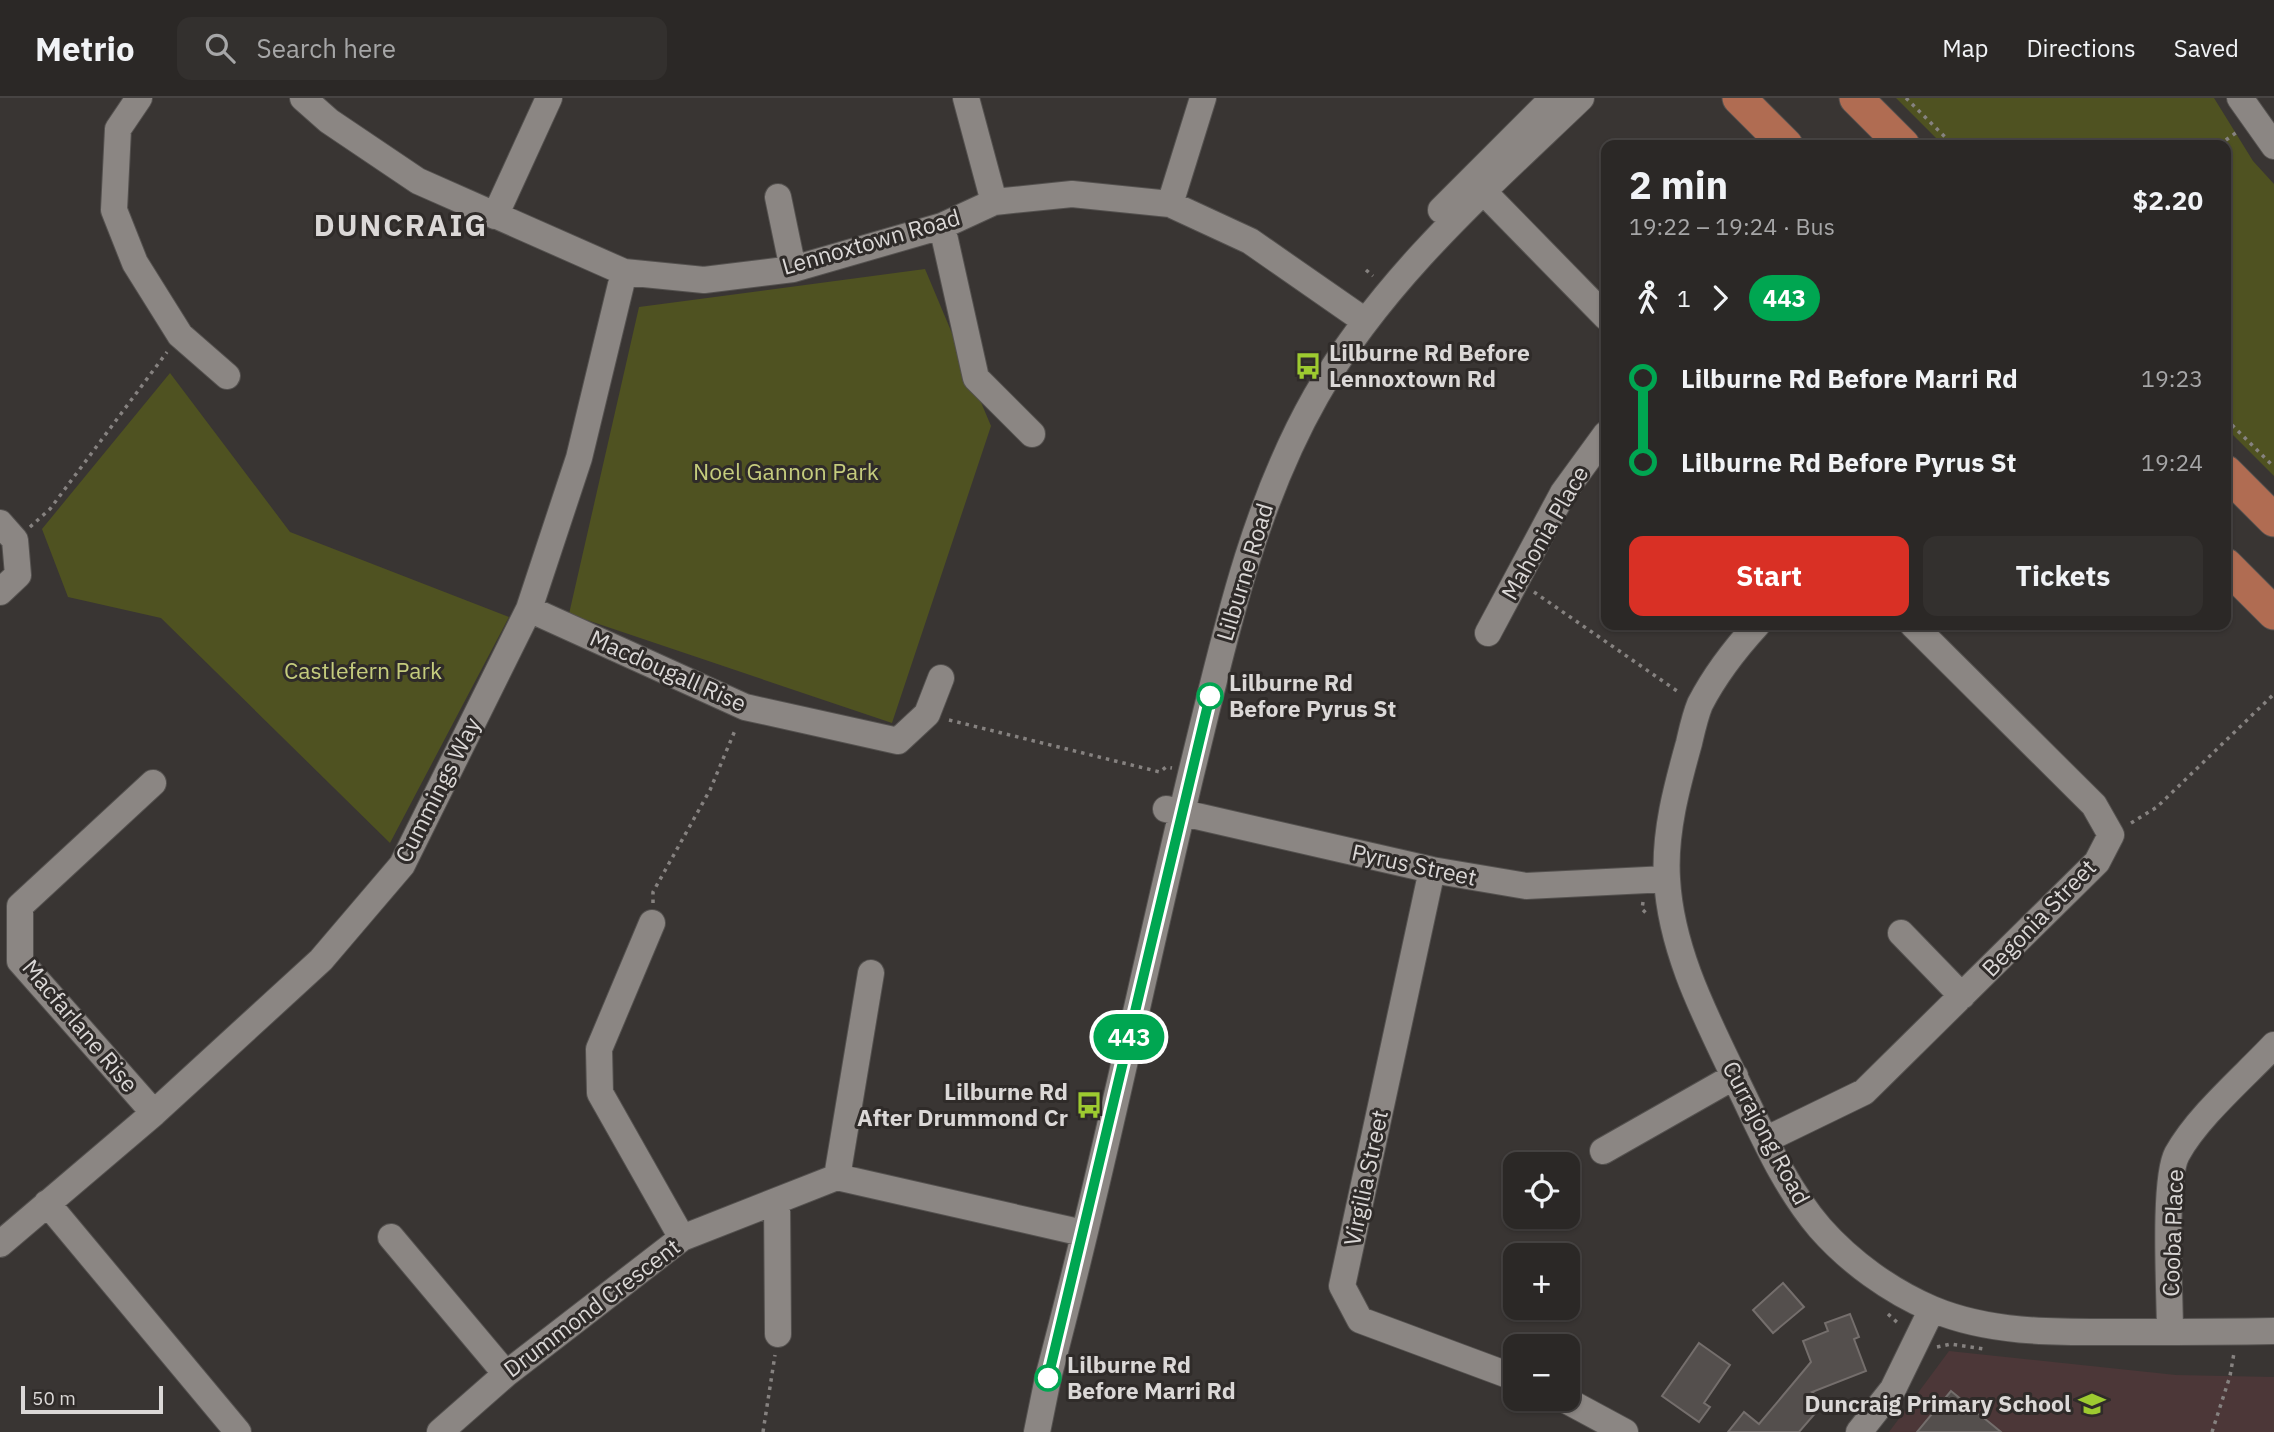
<!DOCTYPE html>
<html lang="en">
<head>
<meta charset="utf-8">
<style>
	body { margin:0; font-family:"IBM Plex Sans",sans-serif; background:#33302e; color:#f1f3f6; height:100vh; display:flex; flex-direction:column; font-size:26px; white-space:nowrap }
	* { box-sizing:border-box; margin:0 }
	p { font-size:23px; color:#a6a6a7 }
	.icon { flex:none; width:38px; height:38px; fill:none; stroke:currentColor; stroke-width:2; stroke-linecap:round; stroke-linejoin:round }
	.map { position:relative; flex:1; overflow:hidden }
	.details { position:absolute; left:1601px; top:42px; width:630px; height:490px; display:flex; flex-direction:column; background:#2b2826; border-radius:14px; box-shadow:0 2px 5px #0004,0 0 0 2px #474443 }
	.details>* { flex:none }
	.badge { padding:0 14px; border-radius:23px; font-size:24px; line-height:46px }
	.controls { position:absolute; left:1503px; top:1054px; display:grid; gap:14px }
	.controls a { display:grid; place-items:center; width:77px; height:77px; border-radius:14px; background:#2b2826; box-shadow:0 2px 5px #0004,0 0 0 2px #474443; font-size:35px }
	.scale { position:absolute; left:21px; bottom:18px; width:142px; box-sizing:border-box; padding-left:7px; border:4px solid #dbd8d7; border-top:0; font-size:19px; line-height:24px; white-space:nowrap; color:#dbd8d7; -webkit-text-stroke:5px #2f2b29; paint-order:stroke }
	.map>.badge { position:absolute; translate:-50% -50%; box-shadow:0 0 0 4px #fff }
	.legs { display:flex; align-items:center; gap:10px; height:77px; padding:0 28px; font-size:23px }
	.legs p { margin-inline-start:auto }
	.head { display:flex; align-items:center; justify-content:space-between; height:119px; padding:0 28px }
	h1 { font-size:38px; font-weight:700; line-height:52px }
	.cta { display:flex; gap:14px; margin-top:auto; padding:14px 28px }
	.cta a { flex:1; height:80px; border-radius:14px; background:#d93025; color:#fff; font-size:28px; font-weight:700; line-height:80px; text-align:center }
	.cta a+a { background:#33302e; color:#f1f3f6 }
	ul { padding:0 28px; list-style:none }
	li { display:flex; align-items:center; gap:24px; height:84px; font-size:26px }
	li i { display:grid; place-items:center; width:10px; height:100%; margin:0 9px; background:currentColor }
	li i::after { content:''; width:18px; height:18px; margin:-9px; border:5px solid; border-radius:50%; background:#2b2826 }
	li p { margin-inline-start:auto }
	li:first-child i { background:linear-gradient(#0000 50%,currentColor 0) }
	li:last-child i { background:linear-gradient(currentColor 50%,#0000 0) }
	header { display:flex; align-items:center; gap:42px; box-sizing:border-box; height:98px; padding:0 35px; background:#2b2826; border-bottom:2px solid #474443 }
	header strong { font-size:33px }
	nav { display:flex; gap:38px; margin-inline-start:auto; font-size:24px }
	.search { width:490px; height:63px; background:#33302e; display:flex; align-items:center; gap:18px; box-sizing:border-box; padding:0 24px; border-radius:14px; color:#a6a6a7; font-size:26px }
	.map>svg:first-child { display:block }
</style>
</head>
<body>
<header>
<strong>Metrio</strong>
<div class="search"><svg class="icon" aria-label="search" viewBox="0 0 24 24"><circle cx="10" cy="10" r="6"/><path d="M15 15l6 6"/></svg>Search here</div>
<nav><a>Map</a><a>Directions</a><a>Saved</a></nav>
</header>
<div class="map">
<svg width="2274" height="1334" viewBox="0 0 2274 1334">
	<rect width="100%" height="100%" fill="#393533"/>
	<path fill="#4c3738" d="M1949 1253 2176 1277 2274 1279V1334H1889Z"/>
	<path fill="#4f5221" d="M1896 0H2214L2253 63 2274 86V378L2226 330V47H1943Z
		M925 171 991 328 892 625 569 516 639 209Z
		M170 275 290 434 509 519 390 745 161 520 68 499 42 431Z"/>
	<path fill="#544f4d" stroke="#746e6c" stroke-width="2" d="M1783 1185 1804 1209 1773 1235 1753 1212Z
		M1850 1216 1859 1239 1854 1241 1866 1273 1812 1294 1825 1304 1799 1334H1728L1744 1314 1759 1326 1811 1264 1803 1243 1828 1233 1825 1225Z
		M1699 1245 1730 1267 1704 1305 1710 1309 1699 1324 1662 1298Z
		M1951 1293 2001 1334H1917Z"/>
	<g fill="none" stroke-linecap="round" stroke-linejoin="round">
		<defs>
			<path id="minor" d="M139 0 118 31 114 112 135 165 180 237 227 278
				M303 0 329 23 418 83 624 174 704 182 793 171 942 128 994 104 1072 96 1170 106 1250 143 1365 223
				M966 0 994 104
				M2240 0 2274 48
				M1472 82 1606 219
				M778 99 793 171
				M1170 106 1203 0
				M1441 112 1553 0
				M495 118 549 0
				M942 128 976 280 1032 336
				M0 425 15 442 18 477 0 494
				M529 511 745 609 898 643 927 616 941 580
				M1757 527C1735 551 1715 577 1700 606 1695 618 1692 632 1689 645 1677 688 1664 735 1667 781 1671 854 1707 921 1738 986 1762 1035 1784 1088 1820 1130 1850 1164 1890 1193 1932 1211 1994 1237 2064 1234 2130 1234 2178 1234 2226 1234 2274 1233
				M1488 535 1563 395 1606 336
				M153 685 20 808V863L154 1015
				M1166 711 1432 772 1526 788 1667 781
				M1432 772 1342 1188 1360 1222 1516 1280
				M652 825 599 951 600 995 682 1140
				M1901 835 1962 898
				M1765 1042 1864 994 2097 764 2111 737 2094 707 1913 527
				M1603 1053 1735 978
				M837 1079 871 875
				M777 1103 778 1236
				M47 1105 238 1334
				M391 1139 506 1276
				M0 1146 154 1015 321 862 402 767 529 511 579 360 624 174
				M2170 1234C2170 1198 2163 1082 2177 1056 2198 1018 2244 979 2274 947
				M1562 1300 1625 1334
				M440 1334 506 1276 682 1140 837 1079 1083 1135
				M1037 1334 1048 1280C1101 1080 1143 877 1191 676 1223 547 1250 414 1316 298 1383 181 1485 92 1581 0
				M1859 1334 1893 1291 1932 1211"/>
			<path id="major" d="M1739 0 1786 47
				M1856 0 1903 47
				M2226 374 2274 422
				M2226 467 2274 515"/>
		</defs>
		<use href="#minor" stroke="#54514f" stroke-width="28"/>
		<use href="#major" stroke="#54514f" stroke-width="35"/>
		<path stroke="#868280" stroke-width="3.5" stroke-dasharray="3.5 5" stroke-linecap="butt" d="M1906 0 1953 47
			M2219 47 2237 34
			M1366 172 1373 178
			M2226 321 2274 369
			M30 429 50 411 167 254
			M1534 494 1680 595
			M949 622 1160 674 1166 669 1172 670
			M2131 725 2157 709 2274 596
			M1643 804 1642 811 1649 818
			M653 805V794L710 692 736 630
			M1888 1216 1900 1227
			M1937 1249 1951 1246 1984 1251
			M763 1334 775 1257
			M2212 1334 2230 1278 2234 1255"/>
		<use href="#minor" stroke="#8b8683" stroke-width="26"/>
		<use href="#major" stroke="#b06c52" stroke-width="33"/>
	</g>
	<g fill="none" stroke-linecap="round" stroke-linejoin="round">
		<defs>
			<path id="line-1" d="M1048 1280 1210 598"/>
		</defs>
		<use href="#line-1" stroke="#fff" stroke-width="16"/>
		<use href="#line-1" stroke="#00a651" stroke-width="10"/>
	</g>
	<defs>
		<symbol id="bus-bare" viewBox="-9 -9 18 18"><path d="M-5-6H5V4H4V6H2V4H-2V6H-4V4H-5ZM-3.5-4V0h7V-4ZM-3.5 1.2v1.5H-2V1.2ZM2 1.2v1.5H3.5V1.2Z" fill="#9dca30" stroke="#2f2b29" stroke-width="2.5" paint-order="stroke"/></symbol>
		<symbol id="school-bare" viewBox="-9 -9 18 18"><path d="M0-5L7-2L0 1L-7-2ZM-4 1L0 2.5L4 1V4Q0 6-4 4Z" fill="#9dca30" stroke="#2f2b29" stroke-width="2.5" paint-order="stroke"/></symbol>
	</defs>
	<g fill-rule="evenodd">
		<use href="#bus-bare" x="1289" y="249" width="38" height="38"/>
		<use href="#bus-bare" x="1070" y="988" width="38" height="38"/>
		<use href="#school-bare" x="2073" y="1287" width="38" height="38"/>
	</g>
	<g fill="#fff" stroke="#00a651" stroke-width="3.5">
		<circle cx="1210" cy="598" r="12"/>
		<circle cx="1048" cy="1280" r="12"/>
	</g>
	<g text-anchor="middle" stroke-width="6" stroke-linejoin="round" paint-order="stroke">
		<g font-size="23" fill="#dbd8d7" stroke="#2f2b29">
			<text transform="translate(871 144) rotate(-16)" y="8">Lennoxtown Road</text>
			<text transform="translate(1545 435) rotate(-60)" y="8">Mahonia Place</text>
			<text transform="translate(1245 474) rotate(-73)" y="8">Lilburne Road</text>
			<text transform="translate(668 573) rotate(24)" y="8">Macdougall Rise</text>
			<text transform="translate(438 692) rotate(-63)" y="8">Cummings Way</text>
			<text transform="translate(1414 767) rotate(12)" y="8">Pyrus Street</text>
			<text transform="translate(2039 820) rotate(-46)" y="8">Begonia Street</text>
			<text transform="translate(80 928) rotate(50)" y="8">Macfarlane Rise</text>
			<text transform="translate(1766 1035) rotate(62)" y="8">Currajong Road</text>
			<text transform="translate(1366 1080) rotate(-78)" y="8">Virgilia Street</text>
			<text transform="translate(2173 1135) rotate(-88)" y="8">Cooba Place</text>
			<text transform="translate(592 1210) rotate(-37)" y="8">Drummond Crescent</text>
		</g>
		<g font-size="23" font-weight="bold" fill="#dbd8d7" stroke="#2f2b29" text-anchor="end">
			<text x="1329" y="263" text-anchor="start">Lilburne Rd Before<tspan x="1329" dy="26">Lennoxtown Rd</tspan></text>
			<text x="1068" y="1002">Lilburne Rd<tspan x="1068" dy="26">After Drummond Cr</tspan></text>
			<text x="2071" y="1314">Duncraig Primary School</text>
		</g>
		<g font-size="23" fill="#c5cc7d" stroke="#2f2b29">
			<text x="786" y="382">Noel Gannon Park</text>
			<text x="363" y="581">Castlefern Park</text>
		</g>
		<g font-size="23" font-weight="bold" fill="#dbd8d7" stroke="#2f2b29" text-anchor="start">
			<text x="1229" y="593">Lilburne Rd<tspan x="1229" dy="26">Before Pyrus St</tspan></text>
			<text x="1067" y="1275">Lilburne Rd<tspan x="1067" dy="26">Before Marri Rd</tspan></text>
		</g>
		<g font-size="30" font-weight="bold" letter-spacing="2" fill="#dbd8d7" stroke="#2f2b29">
			<text x="401" y="138">DUNCRAIG</text>
		</g>
	</g>
</svg>
<div class="controls">
<a><svg class="icon" aria-label="locate" viewBox="0 0 24 24"><circle cx="12" cy="12" r="6"/><path d="M12 2v4M12 18v4M2 12h4M18 12h4"/></svg></a>
<a>+</a>
<a>−</a>
</div>
<div class="scale">50 m</div>
<b class="badge" style="left:1129px;top:939px;background:#00a651;color:#fff">443</b>
<section class="details">
<div class="head"><div><h1>2 min</h1><p>19:22 – 19:24 · Bus</p></div><b>$2.20</b></div>
<div class="legs"><svg class="icon" aria-label="walk" viewBox="0 0 24 24"><circle cx="13" cy="4" r="2"/><path d="M13 8l-2 6 4 7M11 14l-3 7M7 12l3-4h3l4 4"/></svg>1<svg class="icon" aria-label="forward" viewBox="0 0 24 24"><path d="M9 5l7 7-7 7"/></svg><b class="badge" style="background:#00a651;color:#fff">443</b></div>
<ul>
<li><i style="color:#00a651"></i><b>Lilburne Rd Before Marri Rd</b><p>19:23</p></li>
<li><i style="color:#00a651"></i><b>Lilburne Rd Before Pyrus St</b><p>19:24</p></li>
</ul>
<div class="cta"><a>Start</a><a>Tickets</a></div>
</section>
</div>
</body>
</html>
